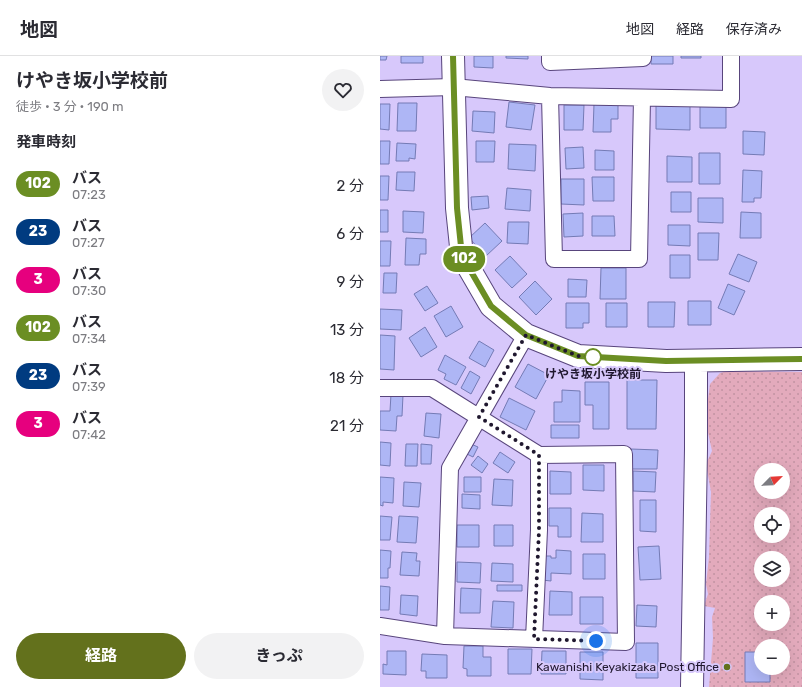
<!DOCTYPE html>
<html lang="ja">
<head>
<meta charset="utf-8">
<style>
	body { margin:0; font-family:Rubik,"Noto Sans JP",sans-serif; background:#f2f2f3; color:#2b2b33; height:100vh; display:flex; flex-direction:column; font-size:15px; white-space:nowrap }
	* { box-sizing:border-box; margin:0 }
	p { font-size:13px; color:#7c7c81 }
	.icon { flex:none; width:22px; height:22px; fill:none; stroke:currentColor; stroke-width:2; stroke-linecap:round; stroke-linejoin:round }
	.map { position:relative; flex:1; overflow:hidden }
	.sheet { display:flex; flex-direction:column; background:#fff; width:380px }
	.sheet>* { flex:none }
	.badge { padding:0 8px; border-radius:13px; font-size:14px; line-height:26px }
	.needle { width:26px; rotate:66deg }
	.fabs { position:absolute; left:374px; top:407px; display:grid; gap:8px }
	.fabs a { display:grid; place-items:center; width:36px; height:36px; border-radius:50%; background:#fff; box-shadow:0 4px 16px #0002; font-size:20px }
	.you { position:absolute; width:20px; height:20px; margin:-10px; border:3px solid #fff; border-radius:50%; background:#1a73e8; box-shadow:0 0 0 6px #1a73e833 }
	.map>.badge { position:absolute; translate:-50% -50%; box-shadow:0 0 0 2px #fff }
	h2 { padding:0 16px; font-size:15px; line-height:36px }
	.round { display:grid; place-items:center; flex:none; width:42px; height:42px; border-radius:21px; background:#f2f2f3 }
	.headline { display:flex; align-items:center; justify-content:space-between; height:68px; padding:0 16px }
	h1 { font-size:19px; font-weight:700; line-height:30px }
	.cta { display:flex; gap:8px; margin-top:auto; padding:8px 16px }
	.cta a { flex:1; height:46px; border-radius:24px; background:#63711c; color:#fff; font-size:16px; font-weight:700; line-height:46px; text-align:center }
	.cta a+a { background:#f2f2f3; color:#2b2b33 }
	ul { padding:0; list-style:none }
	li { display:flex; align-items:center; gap:12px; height:48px; padding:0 16px }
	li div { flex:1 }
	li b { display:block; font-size:15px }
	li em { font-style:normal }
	li .badge { min-width:44px; font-weight:700; text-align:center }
	header { display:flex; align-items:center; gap:24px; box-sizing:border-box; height:56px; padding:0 20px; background:#fff; border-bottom:1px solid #e1e1e2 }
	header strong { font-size:19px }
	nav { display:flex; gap:22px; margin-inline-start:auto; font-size:14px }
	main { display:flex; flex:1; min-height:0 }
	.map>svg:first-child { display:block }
</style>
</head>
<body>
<header>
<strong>地図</strong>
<nav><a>地図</a><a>経路</a><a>保存済み</a></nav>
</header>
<main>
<section class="sheet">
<div class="headline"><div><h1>けやき坂小学校前</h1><p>徒歩 · 3 分 · 190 m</p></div><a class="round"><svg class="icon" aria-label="heart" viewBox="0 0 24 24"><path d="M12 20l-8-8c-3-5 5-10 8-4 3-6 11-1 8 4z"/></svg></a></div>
<h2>発車時刻</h2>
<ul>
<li><span class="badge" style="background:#6b8e23;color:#fff">102</span><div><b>バス</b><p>07:23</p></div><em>2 分</em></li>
<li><span class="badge" style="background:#003b80;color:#fff">23</span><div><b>バス</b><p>07:27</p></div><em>6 分</em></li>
<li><span class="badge" style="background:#e6007e;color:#fff">3</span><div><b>バス</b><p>07:30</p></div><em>9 分</em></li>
<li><span class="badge" style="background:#6b8e23;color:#fff">102</span><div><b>バス</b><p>07:34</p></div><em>13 分</em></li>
<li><span class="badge" style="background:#003b80;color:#fff">23</span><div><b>バス</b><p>07:39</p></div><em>18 分</em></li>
<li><span class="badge" style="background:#e6007e;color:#fff">3</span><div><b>バス</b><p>07:42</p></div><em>21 分</em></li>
</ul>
<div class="cta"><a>経路</a><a>きっぷ</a></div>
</section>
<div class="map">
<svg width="422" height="631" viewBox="0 0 422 631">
	<defs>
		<pattern id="grass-dots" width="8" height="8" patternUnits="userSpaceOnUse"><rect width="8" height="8" fill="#e3aabc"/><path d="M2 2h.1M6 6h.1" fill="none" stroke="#c292a2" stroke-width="1.8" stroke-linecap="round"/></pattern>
	</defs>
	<rect width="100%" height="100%" fill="#d7c8fb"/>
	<path fill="url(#grass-dots)" fill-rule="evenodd" d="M347 315 422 316V631H329L333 582 332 561 335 552 324 550 328 538 326 528 329 501 331 436 326 408 332 395 327 372 326 358 330 328 340 317ZM381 414H403V436H381ZM381 458H403V480H381ZM381 502H403V524H381ZM381 546H403V568H381ZM381 590H403V612H381Z"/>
	<path fill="#aeb6f5" stroke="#747bb5" d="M0 0H7L6 4H0Z
		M21 0H43V7H21Z
		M94 0H113V12L94 11Z
		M126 0H148V3L126 2Z
		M271 0H293V8H271Z
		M301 0H321V2H301Z
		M129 46 155 49 151 74 126 71Z
		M18 47H37L36 75H17Z
		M0 48H10L9 74 0 73Z
		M214 48 238 49V63H231V76H213Z
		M276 48H310V74L276 73Z
		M320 48H346V72H320Z
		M184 49H204L203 74H184Z
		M93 55 115 56 114 77 92 75Z
		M363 75 385 76 384 99 363 98Z
		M0 85H10L9 108H0Z
		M96 85H115L114 106H96Z
		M17 87 36 88 35 103 29 102V105H16Z
		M129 88 156 89 155 115 128 113Z
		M203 91 204 112 186 113 185 92Z
		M215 94 234 95V114H215Z
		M319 97H340V128H319Z
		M287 100 312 101V126H287Z
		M363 114 382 115 381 142H374V146H362Z
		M17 116H35L34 135 16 134Z
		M0 120H9L8 144H0Z
		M212 121H234V145H213Z
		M181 123H204V149L181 148Z
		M127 132 151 134 150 155 125 153Z
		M291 136H311V156H291Z
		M108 140 109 152 92 154 91 141Z
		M318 142H343V167L318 166Z
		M0 154H8V176H0Z
		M23 155 44 156 43 177 23 176Z
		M361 156 381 157V182H360Z
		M203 157V180L184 181 183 158Z
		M212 160H234L235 180H212Z
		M128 166H149L148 188 127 187Z
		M105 167 122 185 106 200 89 182Z
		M288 169H310V190L288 189Z
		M318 177H339L338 204H318Z
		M26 182 46 183V198H40L39 209H25Z
		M0 185H11L10 210H0Z
		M358 198 377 206 369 226 349 218Z
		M290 199H310V222H290Z
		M130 200 147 218 132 232 115 214Z
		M221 212H246V243H220Z
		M4 217H17L16 237H3Z
		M188 223 207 224 206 241H188Z
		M155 225 172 243 156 259 139 241Z
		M348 228 365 235 354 259 338 252Z
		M47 230 58 247 45 255 34 238Z
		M308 245H331V269H308Z
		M268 246H295L294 271H268Z
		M186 247H209V267H203V272H186Z
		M226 247H247V271H226Z
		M71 250 83 271 66 281 54 260Z
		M0 253 22 254 21 274 0 273Z
		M45 271 57 291 41 301 29 282Z
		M0 279 15 280 14 314 0 313Z
		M99 285 114 294 105 311 89 302Z
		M65 299 86 311 76 329 64 323 66 318 58 314Z
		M148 308 169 319 156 343 135 331Z
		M90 315 100 321 91 338 81 332Z
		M247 324H277L276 373H247Z
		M205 326H229V373H213V349H205Z
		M182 334 200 335V366H174V346H182Z
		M11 338 23 339 22 360H17L16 375 0 374V355H10Z
		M129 342 155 355 146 374 120 361Z
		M46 357 61 358 59 382 44 380Z
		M171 369H199V382H171Z
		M0 386 11 387 10 410 0 409Z
		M26 388H38L37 410H25Z
		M41 388 52 389 51 408H41Z
		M91 388 98 391 93 401 87 398Z
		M251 393 278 394 277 413H251Z
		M120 396 135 406 128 417 113 407Z
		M98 400 108 408 102 417 91 409Z
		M203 409H224V435L203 434Z
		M170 415 191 416V438H170Z
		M253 415 276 416 275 436 253 435Z
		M0 421 14 422 13 447 3 446V450L0 449Z
		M84 421H101V436H84Z
		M114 423 133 424 132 450 112 449Z
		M24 426 41 427 39 451 23 450Z
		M82 438 100 439V453L82 452Z
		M260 444H276V476L260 475Z
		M169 452H191V481H178V470H169Z
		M202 457 223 458V486H201Z
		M0 460 12 461 10 484H0Z
		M19 460 38 461 36 487 17 486Z
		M77 469H99V491H77Z
		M114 469H133V490H114Z
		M279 490 281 523 260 524 258 491Z
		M0 494 11 495 10 512H8V522H0Z
		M176 494 191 495V518L171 517V525L162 524V500H171V502H176Z
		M22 496 37 497 36 505H40L39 520 20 519Z
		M203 498H225V523H203Z
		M77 506 101 507 100 527 77 526Z
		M112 507 133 508V526L111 525Z
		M117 529H142V535H117Z
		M0 530 10 531 9 554H0Z
		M81 532 101 533 100 557H80Z
		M170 535 192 536V559H169Z
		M21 539 38 540 37 560 20 558Z
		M200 541H223V568H200Z
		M113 545 134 546 133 572 111 571Z
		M257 549 277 550 276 571 256 570Z
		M256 587H278V622H256Z
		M84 590H103V601H111V620H87V613L83 612Z
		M128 593H152L151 618H128Z
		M7 595H26V619L3 618V608L7 609Z
		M162 595H186V618H161Z
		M200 596H223V624L200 623Z
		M365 596H381V612H390V626H365Z
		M42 598 67 599V622H46V615H41Z"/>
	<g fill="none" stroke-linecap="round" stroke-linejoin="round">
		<defs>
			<path id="street" d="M170 0V6L263 2V0
				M0 33 73 31 170 40 351 43V0
				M170 40 174 203H259L262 42
				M0 332H52L159 399 244 398 246 586 65 580 0 570
				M65 580 70 412 146 279
				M154 583 159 474V399"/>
			<path id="secondary" d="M73 0 77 152 82 200 111 250 146 279 198 300 286 305 422 303
				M312 631 316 393V305"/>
		</defs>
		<use href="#street" stroke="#58457c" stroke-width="18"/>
		<use href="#secondary" stroke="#58457c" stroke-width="24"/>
		<use href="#street" stroke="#fff" stroke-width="16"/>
		<use href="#secondary" stroke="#fff" stroke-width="22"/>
	</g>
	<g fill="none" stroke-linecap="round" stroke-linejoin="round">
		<defs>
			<path id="line" d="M73 0 77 152 82 200 111 250 146 279 198 300 286 305 422 303"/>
		</defs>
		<use href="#line" stroke="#fff" stroke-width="9"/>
		<use href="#line" stroke="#6b8e23" stroke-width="6"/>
		<path stroke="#1f172e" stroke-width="4" stroke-dasharray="0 7.2" d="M213 301 198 300 146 279 99 361 159 399V474L154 583 216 585"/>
	</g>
	<circle fill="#fff" stroke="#6b8e23" stroke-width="2" cx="213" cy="301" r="8"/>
	<circle fill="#63711c" stroke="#d7c8fb" stroke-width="1.5" cx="347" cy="611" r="4"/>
	<g text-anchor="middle" stroke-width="4" stroke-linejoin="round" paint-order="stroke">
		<g font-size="12" font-weight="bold" fill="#1f172e" stroke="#d7c8fb">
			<text x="213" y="322">けやき坂小学校前</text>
		</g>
		<g font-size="12" fill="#1f172e" stroke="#d7c8fb" text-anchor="end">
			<text x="339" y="615">Kawanishi Keyakizaka Post Office</text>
		</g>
	</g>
</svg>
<div class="fabs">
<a><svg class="needle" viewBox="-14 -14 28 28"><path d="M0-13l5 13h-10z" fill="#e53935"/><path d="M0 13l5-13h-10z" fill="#7c7c81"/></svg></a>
<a><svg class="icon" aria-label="locate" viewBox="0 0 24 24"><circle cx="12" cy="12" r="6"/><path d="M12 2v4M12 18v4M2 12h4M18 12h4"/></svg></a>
<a><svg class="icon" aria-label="layers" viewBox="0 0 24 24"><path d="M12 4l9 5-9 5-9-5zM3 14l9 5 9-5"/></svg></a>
<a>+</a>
<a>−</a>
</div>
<div class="you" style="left:216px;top:585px"></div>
<b class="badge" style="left:84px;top:203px;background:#6b8e23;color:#fff">102</b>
</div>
</main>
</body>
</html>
